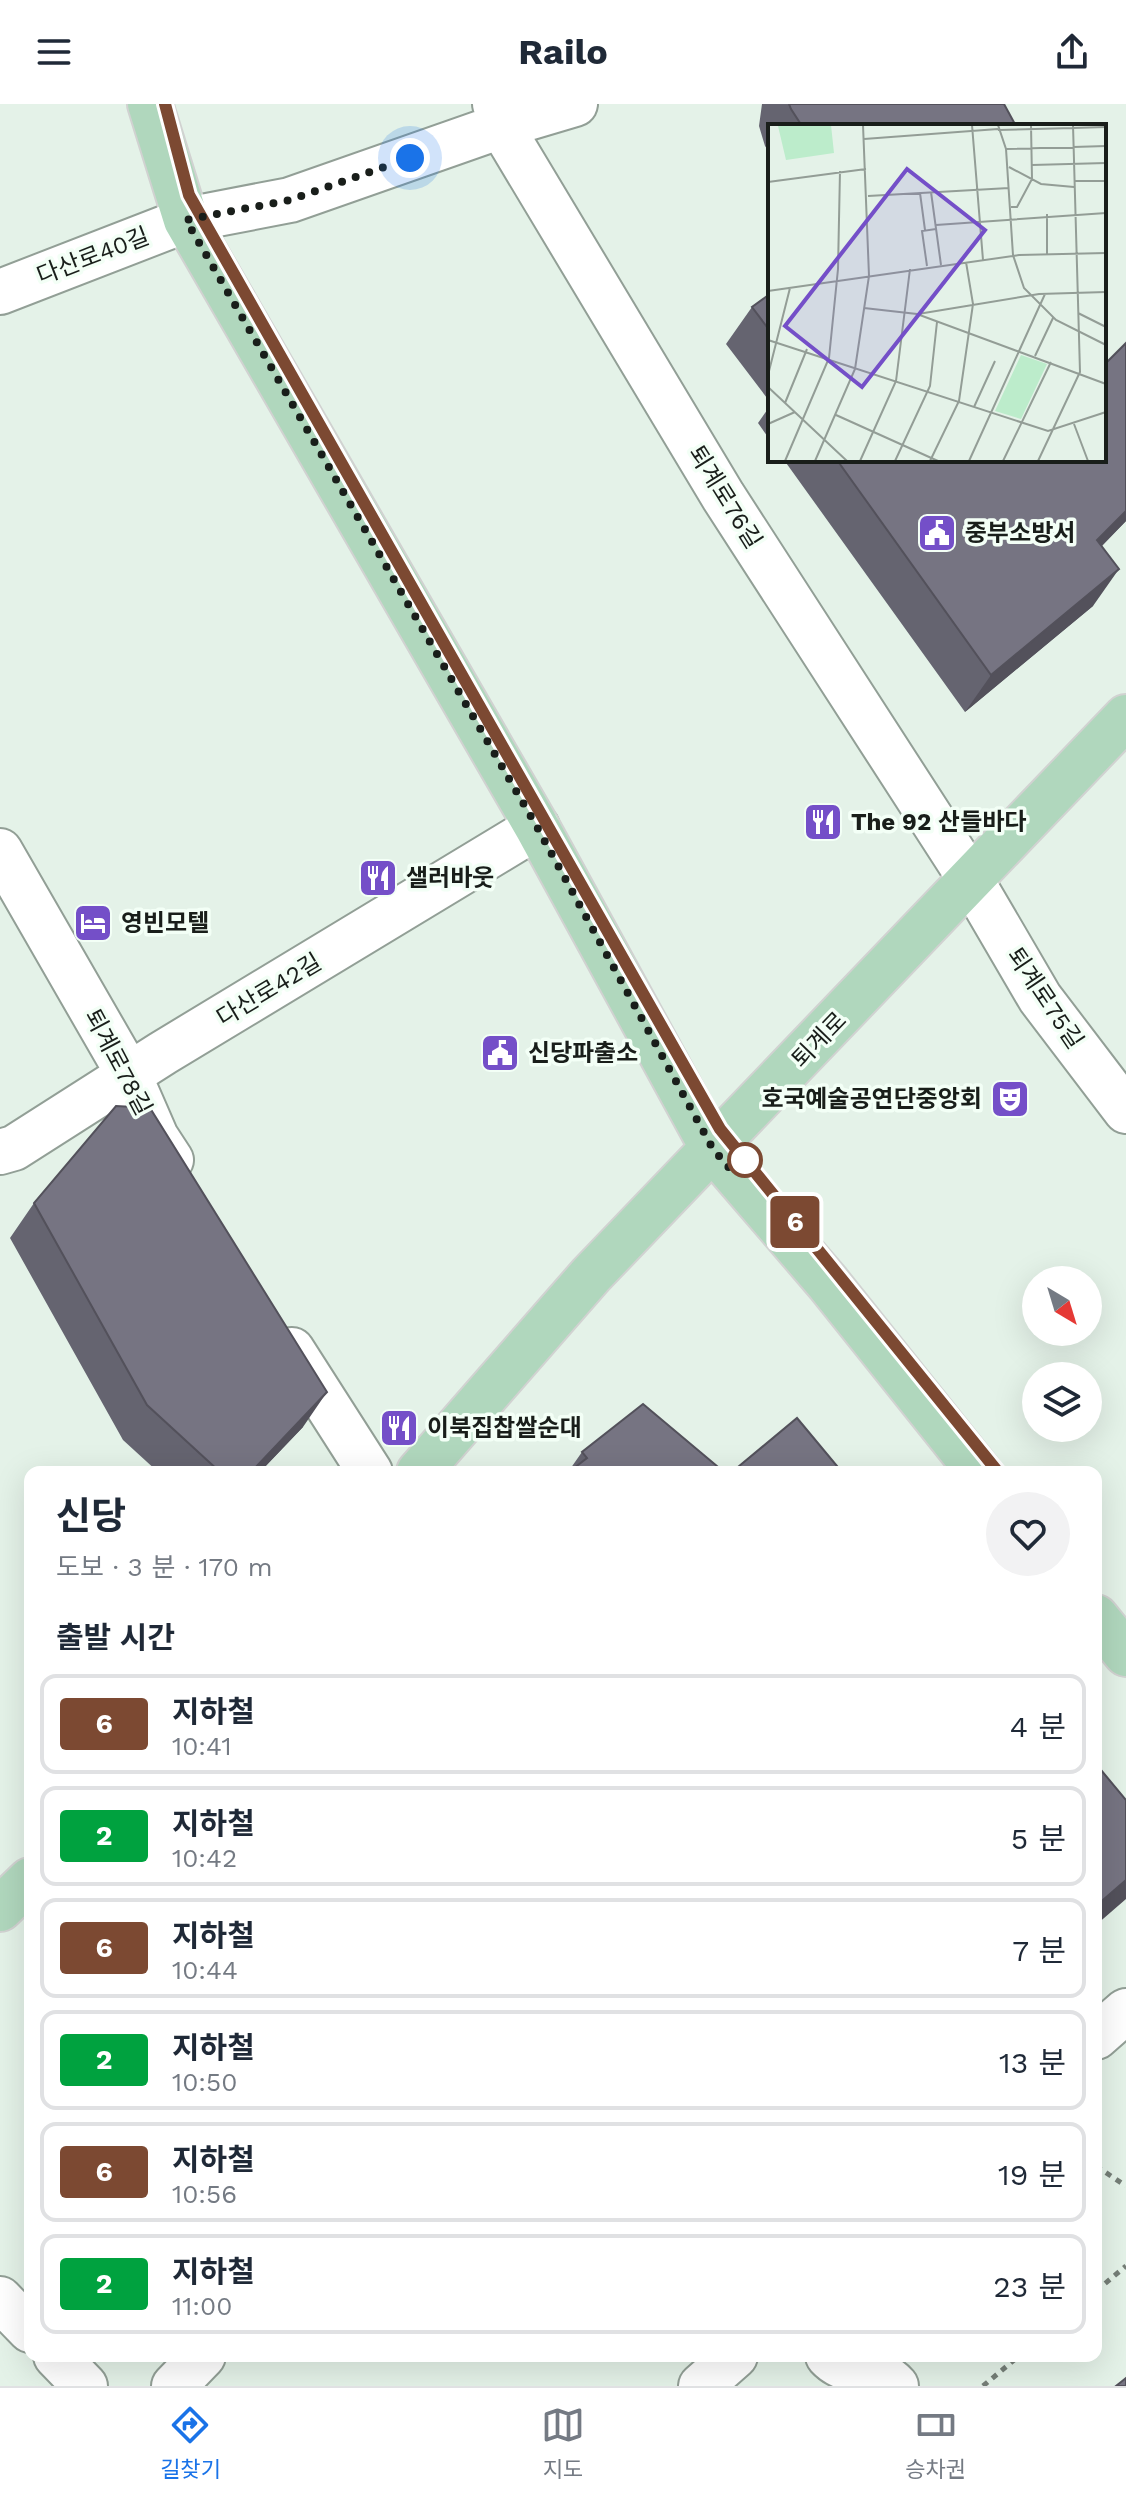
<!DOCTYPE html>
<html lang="ko">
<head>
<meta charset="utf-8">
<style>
	body { margin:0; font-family:"Work Sans","Noto Sans KR",sans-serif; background:#f2f2f3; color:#1f2937; height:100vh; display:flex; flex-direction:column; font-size:30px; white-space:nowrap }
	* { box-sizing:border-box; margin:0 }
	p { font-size:26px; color:#747a83 }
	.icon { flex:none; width:44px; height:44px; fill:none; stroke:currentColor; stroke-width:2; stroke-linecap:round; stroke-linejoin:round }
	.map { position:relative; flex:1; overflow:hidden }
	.drawer { position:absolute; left:24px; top:1362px; width:1078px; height:896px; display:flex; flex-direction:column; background:#fff; border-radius:16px; box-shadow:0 8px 32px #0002 }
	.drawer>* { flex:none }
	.badge { padding:0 16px; border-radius:6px; font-size:28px; line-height:52px }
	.needle { width:52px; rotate:142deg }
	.fabs { position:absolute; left:1022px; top:1162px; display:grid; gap:16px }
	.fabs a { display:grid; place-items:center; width:80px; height:80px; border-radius:50%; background:#fff; box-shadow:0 8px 32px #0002; font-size:40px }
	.you { position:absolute; width:40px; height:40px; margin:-20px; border:6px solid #fff; border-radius:50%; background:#1a73e8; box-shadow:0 0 0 12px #1a73e833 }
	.map>.badge { position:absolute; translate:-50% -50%; box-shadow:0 0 0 4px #fff }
	h2 { padding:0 32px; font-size:30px; line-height:72px }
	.round { display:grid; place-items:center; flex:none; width:84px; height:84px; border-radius:42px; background:#f2f2f3 }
	.headline { display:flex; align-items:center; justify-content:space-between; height:136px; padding:0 32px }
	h1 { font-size:38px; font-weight:700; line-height:60px }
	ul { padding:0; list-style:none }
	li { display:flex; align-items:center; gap:24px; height:100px; margin:0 16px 12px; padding:0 16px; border:4px solid #e0e1e3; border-radius:16px }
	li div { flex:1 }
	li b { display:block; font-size:30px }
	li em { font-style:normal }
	li .badge { min-width:88px; font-weight:700; text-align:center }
	header { display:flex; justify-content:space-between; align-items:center; height:104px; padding:0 32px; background:#fff; font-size:36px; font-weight:700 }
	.menu { display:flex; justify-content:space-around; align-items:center; height:112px; border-top:2px solid #e0e1e3; background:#fff; font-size:22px; color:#747a83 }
	.menu a { display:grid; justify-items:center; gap:4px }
	.menu .selected { color:#1a73e8 }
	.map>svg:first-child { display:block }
</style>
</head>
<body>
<header><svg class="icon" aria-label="menu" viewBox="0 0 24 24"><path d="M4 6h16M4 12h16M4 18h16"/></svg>Railo<svg class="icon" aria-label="share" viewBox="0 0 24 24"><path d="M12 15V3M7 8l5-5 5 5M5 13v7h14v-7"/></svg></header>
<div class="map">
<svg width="1126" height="2282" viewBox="0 0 1126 2282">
	<rect width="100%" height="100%" fill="#e4f2e8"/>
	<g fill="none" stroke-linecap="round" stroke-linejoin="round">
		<defs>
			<path id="minor" d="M495 0 501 22 723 392 971 776 1040 894 1126 1007
				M0 188 186 116 290 96 501 22 575 0
				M0 747 129 971 156 1033 171 1056
				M0 1048 14 1044 163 949 537 723
				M292 1246 370 1368
				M1096 1933 1126 1907
				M0 2195 30 2226
				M56 2252 85 2282
				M828 2252C848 2274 877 2260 896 2282
				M174 2282 203 2252
				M701 2282 735 2252"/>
			<path id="major" d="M150 0 186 116 537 723 713 1045 828 1179 979 1368
				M419 1368 591 1171 1126 613
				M1096 1513 1126 1550
				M0 1805 30 1776"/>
		</defs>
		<use href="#minor" stroke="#929f96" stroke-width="48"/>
		<use href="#major" stroke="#d1d2d1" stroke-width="48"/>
		<path stroke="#757e77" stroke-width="5" stroke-dasharray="6 6" stroke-linecap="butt" d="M1096 2062 1126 2082
			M1096 2187 1126 2162
			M983 2282 1019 2252"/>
		<use href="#minor" stroke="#fff" stroke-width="44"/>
		<use href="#major" stroke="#b0d7bd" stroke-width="44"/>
	</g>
	<path fill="#656470" d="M762 0H1004L1016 22H770V49L765 42 759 22Z
		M770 190V298L726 240 752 203Z
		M1126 239V417L1102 442 1093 502 965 608 784 356H1104Z
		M770 302V336L758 319Z
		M34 1099 303 1323 260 1368H158L123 1336 10 1134Z
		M582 1348 724 1368H568Z"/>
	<path fill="#53515b" d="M1126 407V417L1071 473 1097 436Z
		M1119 465 1093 502 965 608 991 571Z
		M327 1288 303 1323 260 1368H251Z
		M1126 1776V1795L1096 1821V1802Z"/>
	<path fill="#767482" stroke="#53515b" stroke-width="2" d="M789 0H1004L1016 22H802L791 5Z
		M770 190V227L752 203Z
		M1126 239V407L1097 436 1119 465 991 571 837 356H1104V261Z
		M116 1002 150 1004 327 1288 251 1368H220L147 1301 34 1099Z
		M643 1300 724 1368H569L587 1354 582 1348Z
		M797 1314 842 1368H732Z
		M1096 1660 1126 1696V1776L1096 1802Z
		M1126 2274V2282H1116Z"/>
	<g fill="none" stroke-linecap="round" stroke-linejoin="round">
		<defs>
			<path id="line" d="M165 0 189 91 720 1025 998 1368"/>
		</defs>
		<use href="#line" stroke="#fff" stroke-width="18"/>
		<use href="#line" stroke="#7c4932" stroke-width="12"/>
		<path stroke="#191e1a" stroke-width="8" stroke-dasharray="0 14.4" d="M410 54 290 96 186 116 537 723 713 1045 732 1067 745 1056"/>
	</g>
	<defs>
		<symbol id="civic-square" viewBox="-11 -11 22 22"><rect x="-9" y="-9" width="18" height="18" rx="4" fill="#744fc8" stroke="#f3fff6"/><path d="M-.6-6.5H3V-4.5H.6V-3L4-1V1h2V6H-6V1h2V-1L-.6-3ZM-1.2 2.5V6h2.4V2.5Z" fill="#fff"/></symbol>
		<symbol id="restaurant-square" viewBox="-11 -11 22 22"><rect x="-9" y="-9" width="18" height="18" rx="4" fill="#744fc8" stroke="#f3fff6"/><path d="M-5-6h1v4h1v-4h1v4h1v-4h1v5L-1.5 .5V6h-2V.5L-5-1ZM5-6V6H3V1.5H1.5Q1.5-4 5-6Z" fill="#fff"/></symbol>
		<symbol id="hotel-square" viewBox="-11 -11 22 22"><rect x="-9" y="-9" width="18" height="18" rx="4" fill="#744fc8" stroke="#f3fff6"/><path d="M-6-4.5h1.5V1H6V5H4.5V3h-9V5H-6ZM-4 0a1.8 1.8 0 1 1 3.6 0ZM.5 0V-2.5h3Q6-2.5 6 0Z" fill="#fff"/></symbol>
		<symbol id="theatre-square" viewBox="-11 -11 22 22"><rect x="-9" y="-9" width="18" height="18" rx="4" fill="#744fc8" stroke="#f3fff6"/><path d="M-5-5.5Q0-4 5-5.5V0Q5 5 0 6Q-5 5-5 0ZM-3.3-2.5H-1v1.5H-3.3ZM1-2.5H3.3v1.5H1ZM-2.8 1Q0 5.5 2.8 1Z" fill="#fff"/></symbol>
	</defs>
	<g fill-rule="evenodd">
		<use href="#civic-square" x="915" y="407" width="44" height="44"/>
		<use href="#restaurant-square" x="801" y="696" width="44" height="44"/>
		<use href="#restaurant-square" x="356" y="752" width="44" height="44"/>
		<use href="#hotel-square" x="71" y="797" width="44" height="44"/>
		<use href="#civic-square" x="478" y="927" width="44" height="44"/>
		<use href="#theatre-square" x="988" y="973" width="44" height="44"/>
		<use href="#restaurant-square" x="377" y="1302" width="44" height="44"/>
	</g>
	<circle fill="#fff" stroke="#7c4932" stroke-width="4" cx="745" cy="1056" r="16"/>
	<g text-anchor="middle" stroke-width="7" stroke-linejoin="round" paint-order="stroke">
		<g font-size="24" fill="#191e1a" stroke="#f3fff6">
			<text transform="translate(93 152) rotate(-21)" y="8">다산로40길</text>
			<text transform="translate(725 393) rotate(58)" y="8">퇴계로76길</text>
			<text transform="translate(269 886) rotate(-31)" y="8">다산로42길</text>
			<text transform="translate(1045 894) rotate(56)" y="8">퇴계로75길</text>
			<text transform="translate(819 936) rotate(-46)" y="8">퇴계로</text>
			<text transform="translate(118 958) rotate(62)" y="8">퇴계로78길</text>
		</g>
		<g font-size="24" font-weight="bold" fill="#191e1a" stroke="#f3fff6" text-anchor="start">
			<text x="965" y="437">중부소방서</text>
			<text x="851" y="726">The 92 산들바다</text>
			<text x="406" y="782">샐러바웃</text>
			<text x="121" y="827">영빈모텔</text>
			<text x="528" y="957">신당파출소</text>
			<text x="982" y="1003" text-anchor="end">호국예술공연단중앙회</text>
			<text x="427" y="1332">이북집찹쌀순대</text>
		</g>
	</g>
	<g transform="translate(768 20)">
		<rect width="338" height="338" fill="#e4f2e8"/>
		<path d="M63 1 66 29 18 36 10 2ZM253 231 279 240 253 295 227 287Z" fill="#bceccb"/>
		<path fill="none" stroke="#939d96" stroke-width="2" d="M204 1 215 136M230 1 238 25 245 131 256 164 288 196 338 221M305 4 338 3M230 6 305 4M96 15 230 5M238 25 338 22M264 41 338 39M241 43 273 60 306 63M306 57H338M0 58 98 45M163 68 173 141M152 69 157 106M100 72 241 64M243 83H249L264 55 263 1M279 90V130M168 101 338 89M159 142 154 107 168 105M0 167 251 131 338 129M96 184 149 190 338 260M310 189 338 203M150 190 271 170 338 168M0 216 280 307 338 288M267 232 285 194M0 251 22 164M0 263 79 337M17 279 39 225M206 283 227 237M68 291 170 337M0 300 27 288M306 300 320 337M17 337 61 234 70 145 72 47M47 337 87 245 101 152 95 1M92 337 128 257 142 145M127 337 162 262 169 198M162 337 191 277 205 180 198 138M201 337 277 170M235 337 283 238M270 337 312 248 305 1"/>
		<path fill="#744fc8" fill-opacity="0.15" stroke="#744fc8" stroke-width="4" d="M139 45 217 106 94 263 17 202Z"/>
		<rect width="338" height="338" fill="none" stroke="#191e1a" stroke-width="4"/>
	</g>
</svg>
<div class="fabs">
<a><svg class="needle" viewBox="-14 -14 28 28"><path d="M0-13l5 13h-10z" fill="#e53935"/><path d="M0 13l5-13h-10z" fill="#747a83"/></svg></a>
<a><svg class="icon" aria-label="layers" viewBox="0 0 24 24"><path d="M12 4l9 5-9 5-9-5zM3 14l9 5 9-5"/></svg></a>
</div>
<div class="you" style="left:410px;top:54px"></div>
<b class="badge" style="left:795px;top:1118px;background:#7c4932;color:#fff">6</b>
<section class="drawer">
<div class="headline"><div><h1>신당</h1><p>도보 · 3 분 · 170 m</p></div><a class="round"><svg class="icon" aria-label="heart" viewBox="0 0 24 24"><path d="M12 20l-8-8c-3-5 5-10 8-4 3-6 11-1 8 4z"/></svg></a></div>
<h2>출발 시간</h2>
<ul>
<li><span class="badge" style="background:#7c4932;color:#fff">6</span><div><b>지하철</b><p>10:41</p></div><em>4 분</em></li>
<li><span class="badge" style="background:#00a23f;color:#fff">2</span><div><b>지하철</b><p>10:42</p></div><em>5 분</em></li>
<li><span class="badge" style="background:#7c4932;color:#fff">6</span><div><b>지하철</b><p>10:44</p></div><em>7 분</em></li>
<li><span class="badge" style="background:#00a23f;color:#fff">2</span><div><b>지하철</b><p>10:50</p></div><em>13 분</em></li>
<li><span class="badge" style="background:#7c4932;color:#fff">6</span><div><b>지하철</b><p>10:56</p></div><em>19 분</em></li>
<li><span class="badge" style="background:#00a23f;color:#fff">2</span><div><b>지하철</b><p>11:00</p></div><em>23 분</em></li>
</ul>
</section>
</div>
<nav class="menu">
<a class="selected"><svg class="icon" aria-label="directions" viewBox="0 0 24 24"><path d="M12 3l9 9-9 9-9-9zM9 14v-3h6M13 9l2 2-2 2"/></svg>길찾기</a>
<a><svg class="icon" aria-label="map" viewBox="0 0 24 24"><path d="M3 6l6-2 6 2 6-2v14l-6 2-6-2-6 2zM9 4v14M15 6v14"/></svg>지도</a>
<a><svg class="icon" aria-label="tickets" viewBox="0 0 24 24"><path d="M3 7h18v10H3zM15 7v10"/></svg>승차권</a>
</nav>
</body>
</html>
